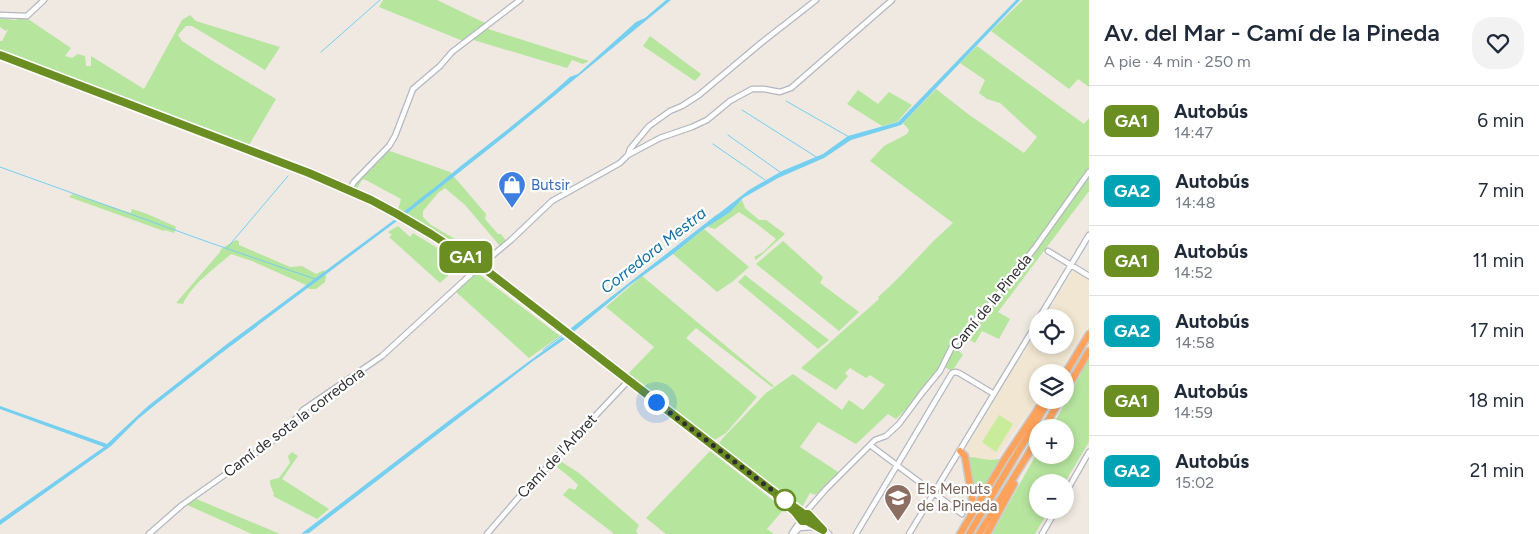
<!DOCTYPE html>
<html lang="es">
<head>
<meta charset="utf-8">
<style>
	body { margin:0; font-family:Figtree,sans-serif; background:#f2f2f3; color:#1f2937; height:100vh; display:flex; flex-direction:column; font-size:19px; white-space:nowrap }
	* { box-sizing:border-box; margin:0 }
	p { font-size:16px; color:#747a83 }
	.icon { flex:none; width:28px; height:28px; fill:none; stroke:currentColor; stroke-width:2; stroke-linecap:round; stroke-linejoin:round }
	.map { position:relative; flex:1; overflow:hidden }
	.side { display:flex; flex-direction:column; background:#fff; width:450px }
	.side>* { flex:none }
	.badge { padding:0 10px; border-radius:8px; font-size:18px; line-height:32px }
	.tools { position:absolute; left:1029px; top:309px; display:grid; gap:10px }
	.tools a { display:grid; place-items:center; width:45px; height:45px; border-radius:50%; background:#fff; box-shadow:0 2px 8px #0003; font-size:25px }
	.you { position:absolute; width:25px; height:25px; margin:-12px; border:4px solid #fff; border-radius:50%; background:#1a73e8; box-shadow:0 0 0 8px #1a73e833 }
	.map>.badge { position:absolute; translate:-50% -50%; box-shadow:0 0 0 2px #fff }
	.round { display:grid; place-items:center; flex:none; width:52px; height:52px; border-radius:20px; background:#f2f2f3 }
	.headline { display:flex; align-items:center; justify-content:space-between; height:85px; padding:0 15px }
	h1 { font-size:24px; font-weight:600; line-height:38px }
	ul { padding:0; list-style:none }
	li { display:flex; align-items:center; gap:15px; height:70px; padding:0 15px; border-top:1px solid #e0e1e3 }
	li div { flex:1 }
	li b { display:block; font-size:19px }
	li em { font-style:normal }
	li .badge { min-width:55px; font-weight:700; text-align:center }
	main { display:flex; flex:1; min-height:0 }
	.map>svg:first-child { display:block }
</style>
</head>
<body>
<main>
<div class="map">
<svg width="1089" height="534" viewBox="0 0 1089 534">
	<rect width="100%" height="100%" fill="#efe9e1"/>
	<path fill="#f0e6d1" d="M1076 272 1089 280V324L1057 372H1038V400L1027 416 1024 417 996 458 970 468 967 447 1037 330 1038 345H1065V318L1045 317 1061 290 1064 291 1065 289 1063 288 1072 273Z"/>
	<path fill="#b6e59e" d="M383 0H437L485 23 463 41 379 7Z
		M1023 0H1089V87L1078 79 1069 89 991 31Z
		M190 15 196 21 280 47 265 70 192 26H186L178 35 182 41 216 63 276 99 249 145H246L0 50V41H2L9 28 6 31 0 27V18L15 20 25 17 71 48 65 56 72 58 78 54 85 56 86 66H91V56L144 89 182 20Z
		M485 28 589 61 583 64 572 60 567 68 470 39Z
		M650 36 701 74 695 81 643 46Z
		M977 46 1084 124 1089 118V191L998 312 1010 319 999 339 982 331 975 343 968 339 959 351 963 355 952 371 942 366 909 406 896 419 888 414 856 444 818 422 800 447 838 472 816 495 810 493 802 507 718 445 722 439 766 393 793 374 842 410 849 400 863 410 885 385 870 375 866 378 850 368 845 373 848 376 836 390 801 368 879 299 878 297C905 274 926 246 953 223L870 161 884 146 907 134 909 130 903 123 936 89 968 114 1024 153 1037 137 1000 103 987 99 979 93 985 80 960 63Z
		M858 90 878 104 889 92 912 105 897 122 882 126 847 104Z
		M387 150 450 172 486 214 485 219 498 234H501L506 241 500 246 465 205 445 188 438 193 423 211V217L431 225 486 257 483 261 398 210 401 199 364 179 361 181 357 189 354 185Z
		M73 194 131 213 132 209C147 213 160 220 175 226L176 228 174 233 165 230 164 231 69 197Z
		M742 200 745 208 759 220H766L785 234 756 260 754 257 763 252 776 239 757 224 739 212 715 229 708 227 714 220Z
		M398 226 410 237 413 233 460 262 458 264 459 266 440 283 389 237 392 235 388 232Z
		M704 229 749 267 732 282 717 292 673 254Z
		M236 240 239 241V245L290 267 302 266 316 274 324 270 326 276 325 282 316 289H309L306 285 252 261 231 254C215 268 191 285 183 304L176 303 220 252 221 249Z
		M783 241 823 277 820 283 859 312 839 331 756 264Z
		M476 272 560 336 529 358 455 291Z
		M745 275 754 282 829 340 818 349 738 282Z
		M642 276 774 386 772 387 696 328 686 338 757 397 726 433 713 441 628 374 654 347 606 307Z
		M1089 358V442L1065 482H1038V510H1049L1035 534H992L1037 453 1038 455H1065V428L1052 427Z
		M710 451 784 509 767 529 774 534H666L646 518Z
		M292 452 298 456 282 479 329 509 317 519 273 496 274 494 270 484V480L279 478 290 463 288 456Z
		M971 457 990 460 1001 459 977 499 975 498 968 459Z
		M557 459 579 473 639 525 636 531 638 534H613L612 532 563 495 569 488 575 490 578 485C571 477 562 472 554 464Z
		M194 498 280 534H252L185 504Z"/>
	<path fill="#c9ec9a" d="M999 415 1013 424 996 452 982 442Z"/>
	<path fill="#75cff0" d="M666 0H671L504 137 405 215 402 213C423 198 442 181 462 165 499 136 536 108 570 77L578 74 636 22 645 18Z
		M1016 0H1020L901 125 851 140 824 158 778 178 743 198 730 212 704 229 673 254 630 285 572 333 569 330 749 190 782 171 823 154 848 136 898 122Z
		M394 220 397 221 229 347 155 405 138 419 111 446 0 525V520L104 447 0 409V406L107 444 148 406 227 344Z
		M562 337 565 339 533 361 309 533 301 534 451 419Z"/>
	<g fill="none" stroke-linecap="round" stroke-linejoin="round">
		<path stroke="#75cff0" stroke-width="1" d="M321 52 380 0
			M786 101 849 137
			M742 110 818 158
			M728 135 780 172
			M713 144 765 180
			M0 167 208 242 315 279
			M414 204 432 190
			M227 248 288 176
			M568 331 717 215
			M543 350 565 333
			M222 352 257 326"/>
		<defs>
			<path id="minor" d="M0 15 27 16 44 0
				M0 55 297 168 349 190 380 205 418 226 463 255 495 277 768 488 801 517
				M628 155 630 149 649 126 670 111 682 106 699 95 761 43 816 0
				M349 190 354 182 389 146 395 136 413 89 440 66 452 52 520 0
				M1048 251 1089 276
				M1039 318 1089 235
				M870 445 962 514
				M1065 494 1089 452
				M785 500 804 513
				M805 513 826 489 875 440 886 436 899 424 922 393 940 371 953 345 988 307 1034 249 1089 172
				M805 513 807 514 829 534
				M799 528 812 527 822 530
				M792 533 801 520
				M149 534 182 505 284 433 303 410 382 356 480 266 511 240 552 201 620 163 628 155 660 138 692 127 707 120 730 101 752 89H764L780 92 791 88 892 0
				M487 534 519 497 629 380
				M793 534 807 521
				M856 534 952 373 955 372 959 373 994 394
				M909 534 1038 321
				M1042 534 1056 510"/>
			<path id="highway" d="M1065 374 1089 334
				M1065 392 1089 351
				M1044 428 1060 400
				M960 451 965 456 974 510
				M960 534 1004 460 1044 400
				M969 534 1049 400
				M979 534 1038 438
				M987 534 1014 484"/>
		</defs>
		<use href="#minor" stroke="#b4b7c1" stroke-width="7"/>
		<use href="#highway" stroke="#c9c9c9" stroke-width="9"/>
		<use href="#minor" stroke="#fff" stroke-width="4.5"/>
		<use href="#highway" stroke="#ffa35c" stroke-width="6"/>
	</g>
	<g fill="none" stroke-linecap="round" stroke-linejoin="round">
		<defs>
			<path id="line" d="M0 55 309 173 371 200 397 214 431 234 486 270 768 488 804 514H808L823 530 807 521H802L795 512 777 496"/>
		</defs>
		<use href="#line" stroke="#fff" stroke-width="11"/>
		<use href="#line" stroke="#6b8e23" stroke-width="8"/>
		<path stroke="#2e2e2e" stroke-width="5" stroke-dasharray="0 9" d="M656 402 785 500"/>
	</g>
	<defs>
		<symbol id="shop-pin" viewBox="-11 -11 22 30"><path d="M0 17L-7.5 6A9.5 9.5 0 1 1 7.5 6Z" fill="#3f7fe0" stroke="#fff"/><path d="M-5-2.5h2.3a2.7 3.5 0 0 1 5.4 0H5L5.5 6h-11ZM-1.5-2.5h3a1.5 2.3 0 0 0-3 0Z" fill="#fff"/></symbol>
		<symbol id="school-pin" viewBox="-11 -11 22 30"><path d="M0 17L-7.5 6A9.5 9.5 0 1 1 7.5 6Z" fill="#8d6e63" stroke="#fff"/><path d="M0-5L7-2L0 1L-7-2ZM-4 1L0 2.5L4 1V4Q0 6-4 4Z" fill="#fff"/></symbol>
	</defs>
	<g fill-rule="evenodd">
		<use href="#shop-pin" x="496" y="169" width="32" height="43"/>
		<use href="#school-pin" x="882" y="482" width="32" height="43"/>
	</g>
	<circle fill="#fff" stroke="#6b8e23" stroke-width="2.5" cx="785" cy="500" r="10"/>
	<g text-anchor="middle" stroke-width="4.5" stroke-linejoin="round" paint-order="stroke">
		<g font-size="15" fill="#366cbe" stroke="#fff" text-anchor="start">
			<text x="531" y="190">Butsir</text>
		</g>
		<g font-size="15" fill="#2e2e2e" stroke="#fff">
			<text transform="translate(991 302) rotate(-51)" y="5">Camí de la Pineda</text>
			<text transform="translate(294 422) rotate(-37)" y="5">Camí de sota la corredora</text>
			<text transform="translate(557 456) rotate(-47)" y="5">Camí de l'Arbret</text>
		</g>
		<g font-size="15" fill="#785e54" stroke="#fff" text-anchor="start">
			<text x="917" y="494">Els Menuts<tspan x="917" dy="17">de la Pineda</tspan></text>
		</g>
		<g font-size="16" font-style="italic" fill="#0d6fa3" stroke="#fff">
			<text transform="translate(653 250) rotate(-38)" y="6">Corredora Mestra</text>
		</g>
	</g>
</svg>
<div class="tools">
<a><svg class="icon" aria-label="locate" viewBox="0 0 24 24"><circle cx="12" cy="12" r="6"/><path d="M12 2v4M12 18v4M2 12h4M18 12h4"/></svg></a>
<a><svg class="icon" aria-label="layers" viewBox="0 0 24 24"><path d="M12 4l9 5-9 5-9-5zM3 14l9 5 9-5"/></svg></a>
<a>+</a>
<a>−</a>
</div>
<div class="you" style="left:656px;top:402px"></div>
<b class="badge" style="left:466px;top:257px;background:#6b8e23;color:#fff">GA1</b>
</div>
<section class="side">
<div class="headline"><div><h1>Av. del Mar - Camí de la Pineda</h1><p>A pie · 4 min · 250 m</p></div><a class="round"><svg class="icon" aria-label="heart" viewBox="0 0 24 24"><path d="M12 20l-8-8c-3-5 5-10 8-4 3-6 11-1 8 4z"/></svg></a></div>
<ul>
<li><span class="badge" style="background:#6b8e23;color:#fff">GA1</span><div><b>Autobús</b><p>14:47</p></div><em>6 min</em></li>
<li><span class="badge" style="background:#00a3b4;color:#fff">GA2</span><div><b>Autobús</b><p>14:48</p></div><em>7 min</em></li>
<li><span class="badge" style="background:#6b8e23;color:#fff">GA1</span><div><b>Autobús</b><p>14:52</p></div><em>11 min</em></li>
<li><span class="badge" style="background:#00a3b4;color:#fff">GA2</span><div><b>Autobús</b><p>14:58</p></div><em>17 min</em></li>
<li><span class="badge" style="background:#6b8e23;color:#fff">GA1</span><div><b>Autobús</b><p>14:59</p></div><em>18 min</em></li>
<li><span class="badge" style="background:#00a3b4;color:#fff">GA2</span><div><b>Autobús</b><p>15:02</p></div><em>21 min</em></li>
</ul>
</section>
</main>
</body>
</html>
